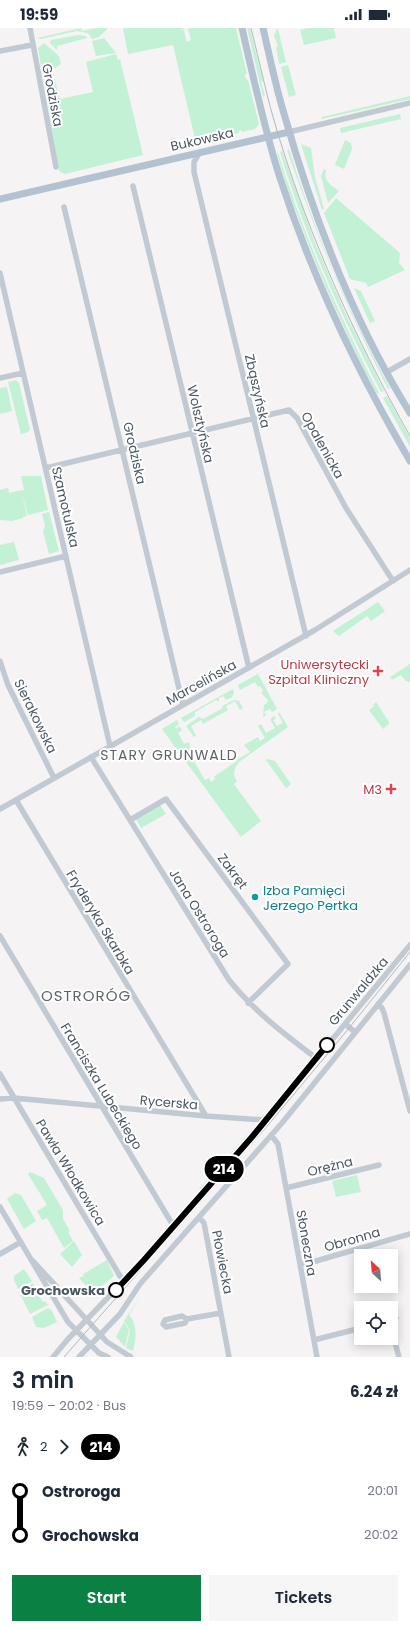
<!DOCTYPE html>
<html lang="en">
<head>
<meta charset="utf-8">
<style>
	body { margin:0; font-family:Poppins,sans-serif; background:#f6f6f7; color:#1f2937; height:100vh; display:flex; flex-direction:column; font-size:15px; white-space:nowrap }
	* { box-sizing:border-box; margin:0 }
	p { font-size:13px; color:#747a83 }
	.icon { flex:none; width:22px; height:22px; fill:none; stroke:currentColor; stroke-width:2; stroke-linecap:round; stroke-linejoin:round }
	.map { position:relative; height:1329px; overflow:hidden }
	.drawer { display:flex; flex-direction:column; background:#fff; flex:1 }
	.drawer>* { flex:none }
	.badge { padding:0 8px; border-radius:13px; font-size:14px; line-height:26px }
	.needle { width:26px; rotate:334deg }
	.tools { position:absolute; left:354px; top:1221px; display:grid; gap:8px }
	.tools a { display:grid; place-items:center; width:44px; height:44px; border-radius:0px; background:#fff; box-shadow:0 2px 10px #0003; font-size:20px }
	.map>.badge { position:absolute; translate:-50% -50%; box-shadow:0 0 0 2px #fff }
	.legs { display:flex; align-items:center; gap:6px; height:44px; padding:0 12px; font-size:13px }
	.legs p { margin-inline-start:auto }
	.overview { display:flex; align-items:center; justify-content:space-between; height:68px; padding:0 12px }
	h1 { font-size:22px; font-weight:600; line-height:30px }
	.action { display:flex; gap:8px; margin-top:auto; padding:8px 12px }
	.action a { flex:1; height:46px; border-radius:0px; background:#0b8043; color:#fff; font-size:16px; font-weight:600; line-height:46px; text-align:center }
	.action a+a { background:#f6f6f7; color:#1f2937 }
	ul { padding:0 12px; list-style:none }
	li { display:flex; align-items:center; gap:14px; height:44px; font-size:15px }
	li i { display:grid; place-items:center; width:6px; height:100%; margin:0 5px; background:currentColor }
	li i::after { content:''; width:10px; height:10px; margin:-5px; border:3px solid; border-radius:50%; background:#fff }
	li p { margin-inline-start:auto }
	li:first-child i { background:linear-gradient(#0000 50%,currentColor 0) }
	li:last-child i { background:linear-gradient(currentColor 50%,#0000 0) }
	.status { display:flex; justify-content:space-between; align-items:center; height:28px; padding:0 20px; background:#fff; direction:ltr }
	.status svg { height:11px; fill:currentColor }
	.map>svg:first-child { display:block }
</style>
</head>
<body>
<div class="status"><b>19:59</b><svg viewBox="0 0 49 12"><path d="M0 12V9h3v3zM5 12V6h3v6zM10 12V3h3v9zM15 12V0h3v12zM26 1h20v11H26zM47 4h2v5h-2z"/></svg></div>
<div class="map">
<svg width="410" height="1329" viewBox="0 0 410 1329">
	<rect width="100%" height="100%" fill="#f5f3f3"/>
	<path fill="#c3f1d5" d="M81 0 82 3 97 0H108L99 9 92 11 88 5 77 3 41 11 37 10Z
		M123 0H183L187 14 191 12 188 0H236L247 46 245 47 246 51 248 52 259 96 255 101 242 104 241 102 239 103V105L196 115 173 17 128 26Z
		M247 0H250L263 53 261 54 265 68 263 69Z
		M309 0H334L336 10 304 17 300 2Z
		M277 1H278L286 34 279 36 276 19 278 18 274 8Z
		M78 7 86 8 87 10 57 18V22L50 15 51 12Z
		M104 10 116 25 96 28 92 13Z
		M44 15 59 28 61 36 52 42 60 71 93 64 86 34 116 26 118 32 120 31 143 127 65 146 59 143 38 20Z
		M288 37 296 67 289 69 281 39Z
		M410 68V71L322 91V89Z
		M400 86 401 91 341 105 340 100Z
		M345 112 351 115 352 121 344 141 335 137Z
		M301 116 311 120 315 149 324 181 322 182Z
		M289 121C315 204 348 284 390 360L388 361C348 284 315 204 287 122Z
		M282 123 315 215 332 255 348 291 384 363 381 364C341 287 305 208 280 124Z
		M277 125H278C304 208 339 288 379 365L377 366C348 311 322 253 300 194 291 171 283 149 277 125Z
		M324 141 326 142C323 153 331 157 339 163L328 175 321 148Z
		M336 170 400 225 399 235 405 242 368 259 366 255 350 251 324 185Z
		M354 260 361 263 375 293 370 295Z
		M16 352 19 355 30 402 28 404 21 406 8 354Z
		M7 359 12 383 0 386V360Z
		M387 368 410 410V419L383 370Z
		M21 448H41L48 482 28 487 21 463 24 462Z
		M8 460 9 465 21 462 27 488 23 489V490L12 493 0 492V462Z
		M49 484 59 523 49 526 43 504 45 498 42 486Z
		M14 514 19 532 0 537V517Z
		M378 574 385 583 371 593 367 588 339 608 333 603Z
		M281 633 258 646 277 681 272 684 270 681 264 684 266 687 263 689 264 677 267 675 268 672 261 665 263 663 260 658 258 659 255 654 240 662 238 657Z
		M410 636V654L406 653 401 647 392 652 390 649Z
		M233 661 234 665 232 669 226 672 223 668 219 670V674L216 672 195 684V688L184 694 181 690Z
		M234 672 239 673 243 680 240 682 235 673 226 678 228 682 203 696 201 692 191 698 196 708 194 709 186 698 199 689 203 691 223 680 222 678Z
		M376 674 389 694V696L383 701 369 682 374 678 373 677Z
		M279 684 288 699 239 734C234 741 232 746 237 753L234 756 261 793 241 809 162 701 177 692 179 696 175 699 176 701 179 698 182 702 178 705 184 716 189 714 190 720 188 723 205 752 209 750 211 754 215 751 214 748H215L237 733 236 732 250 724 244 717 258 709 260 713 265 710 258 698 261 696 266 705 275 700 270 691 274 688 276 691 273 692 277 698 283 695 278 686Z
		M267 731 275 733 291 756 283 763 286 760 266 732 262 734Z
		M160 777 166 786 141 800 136 791Z
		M255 1098 246 1111 200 1162 199 1161Z
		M30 1144 44 1150 63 1182V1191L70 1203 68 1204 73 1213 64 1220 47 1190 42 1192 37 1183 47 1177 28 1146Z
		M357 1147 361 1164 336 1169 332 1153Z
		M15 1165 21 1167 36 1193 24 1201 7 1171Z
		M74 1213 82 1227 72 1239 60 1226Z
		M107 1232 114 1248 93 1265 79 1250 84 1248 83 1246Z
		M24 1241 32 1253 18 1261 14 1252V1248Z
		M33 1255 36 1263 39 1264 38 1266 43 1274 45 1273 48 1277 30 1286 19 1264Z
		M140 1269 129 1287C138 1296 136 1312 133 1323L126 1320 130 1302 124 1293Z
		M48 1280 52 1283 57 1294 44 1300 36 1299 32 1289Z
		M124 1294 129 1302 125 1319 116 1309Z"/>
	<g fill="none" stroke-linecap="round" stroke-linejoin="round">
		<path stroke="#c1cad2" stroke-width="5.5" d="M30 0 56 139
			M0 23 32 17
			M289 104 410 75
			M200 124 194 134V144L306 608
			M133 158 249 640
			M64 179 183 677
			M0 245 110 718
			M387 344 410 331
			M0 350 23 345
			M46 440 289 382 297 390 346 480 393 553
			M0 544 66 528
			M0 633 8 657 54 750
			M91 729 229 952C254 983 284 1006 316 1030
			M16 772 206 1088
			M0 781 315 602 410 542
			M130 792 166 771 288 936 248 975
			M0 908 174 1199
			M378 976 382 980 384 985 410 1083
			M345 996 355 1004
			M0 1046 120 1248 125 1252
			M0 1071 14 1070 206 1088 265 1092
			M271 1107 278 1116 317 1329
			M286 1160 379 1137
			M0 1179 68 1294 99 1325 108 1329
			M199 1189 204 1195 205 1200 229 1329
			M0 1226 21 1214
			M33 1233 107 1314 131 1329
			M300 1236 309 1235 410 1206
			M187 1291 185 1295 166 1299 163 1296 165 1292 182 1288 187 1291 221 1285
			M391 1292 396 1290
			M391 1300 399 1329
			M314 1312 361 1300
			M53 1329 68 1311 144 1232 252 1109 410 917
			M79 1329 120 1286 140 1256 282 1095 410 937"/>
		<path stroke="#b3c2d1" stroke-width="7" d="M242 0C253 49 264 99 279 147 311 246 357 343 410 433
			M263 0C270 30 276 60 285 89 314 191 354 294 410 385
			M0 171 289 104"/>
		<path stroke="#b5b8bd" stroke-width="1" d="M251 0C260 35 267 71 278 106 310 211 356 312 410 408
			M64 1329 263 1103 345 1005 410 924"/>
	</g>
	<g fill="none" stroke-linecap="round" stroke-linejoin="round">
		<defs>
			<path id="line-1" d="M116 1262 144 1232 252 1109 327 1017"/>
		</defs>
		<use href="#line-1" stroke="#fff" stroke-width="9"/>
		<use href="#line-1" stroke="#000" stroke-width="6"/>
	</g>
	<g fill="#e0444e" stroke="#fff" stroke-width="1.5">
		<path d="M376 637h4v4h4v4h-4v4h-4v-4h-4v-4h4z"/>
		<path d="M389 755h4v4h4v4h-4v4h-4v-4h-4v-4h4z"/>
	</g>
	<circle fill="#0f9aa8" stroke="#fff" stroke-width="1.5" cx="255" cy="869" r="4"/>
	<g fill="#fff" stroke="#000" stroke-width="2">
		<circle cx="327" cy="1017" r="7"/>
		<circle cx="116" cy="1262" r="7"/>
	</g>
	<g text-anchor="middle" stroke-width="4" stroke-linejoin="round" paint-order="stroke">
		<g font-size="13" fill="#4a5661" stroke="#fff">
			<text transform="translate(53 67) rotate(79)" y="5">Grodziska</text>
			<text transform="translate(202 111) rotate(-13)" y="5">Bukowska</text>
			<text transform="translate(258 363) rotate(77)" y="5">Zbąszyńska</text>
			<text transform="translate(201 396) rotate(77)" y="5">Wolsztyńska</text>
			<text transform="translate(323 417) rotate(61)" y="5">Opalenicka</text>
			<text transform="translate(135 425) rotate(77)" y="5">Grodziska</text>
			<text transform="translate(66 479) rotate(77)" y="5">Szamotulska</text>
			<text transform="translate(201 654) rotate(-29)" y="5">Marcelińska</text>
			<text transform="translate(36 688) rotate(64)" y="5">Sierakowska</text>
			<text transform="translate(233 843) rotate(53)" y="5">Zakręt</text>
			<text transform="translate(200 885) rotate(58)" y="5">Jana Ostroroga</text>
			<text transform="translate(101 894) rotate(59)" y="5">Fryderyka Skarbka</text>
			<text transform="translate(358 963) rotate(-50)" y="5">Grunwaldzka</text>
			<text transform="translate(102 1058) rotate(59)" y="5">Franciszka Lubeckiego</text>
			<text transform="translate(169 1074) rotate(5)" y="5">Rycerska</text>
			<text transform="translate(330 1138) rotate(-14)" y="5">Orężna</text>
			<text transform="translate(71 1144) rotate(59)" y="5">Pawła Włodkowica</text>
			<text transform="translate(352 1211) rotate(-16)" y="5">Obronna</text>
			<text transform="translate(307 1215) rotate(80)" y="5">Słoneczna</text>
			<text transform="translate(223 1234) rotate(79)" y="5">Płowiecka</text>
		</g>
		<g font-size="13" fill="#be3a42" stroke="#fff" text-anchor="end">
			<text x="369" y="641">Uniwersytecki<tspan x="369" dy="15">Szpital Kliniczny</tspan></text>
			<text x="382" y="766">M3</text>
		</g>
		<g font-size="13" fill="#0d838f" stroke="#fff" text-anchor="start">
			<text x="263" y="867">Izba Pamięci<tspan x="263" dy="15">Jerzego Pertka</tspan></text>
		</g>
		<g font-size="13" font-weight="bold" fill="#4a5661" stroke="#fff" text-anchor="end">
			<text x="105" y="1267">Grochowska</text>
		</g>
		<g font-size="14" letter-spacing="1" fill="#5f6368" stroke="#fff">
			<text x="169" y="732">STARY GRUNWALD</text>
		</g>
		<g font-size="15" letter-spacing="1" fill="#5f6368" stroke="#fff">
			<text x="86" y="973">OSTRORÓG</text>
		</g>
	</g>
</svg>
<div class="tools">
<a><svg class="needle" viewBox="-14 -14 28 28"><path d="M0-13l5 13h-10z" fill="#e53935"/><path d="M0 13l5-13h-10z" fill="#747a83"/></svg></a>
<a><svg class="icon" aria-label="locate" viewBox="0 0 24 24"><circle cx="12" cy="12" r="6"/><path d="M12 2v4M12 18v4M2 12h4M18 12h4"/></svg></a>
</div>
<b class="badge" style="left:224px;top:1141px;background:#000;color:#fff">214</b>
</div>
<section class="drawer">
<div class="overview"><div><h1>3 min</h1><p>19:59 – 20:02 · Bus</p></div><b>6.24 zł</b></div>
<div class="legs"><svg class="icon" aria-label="walk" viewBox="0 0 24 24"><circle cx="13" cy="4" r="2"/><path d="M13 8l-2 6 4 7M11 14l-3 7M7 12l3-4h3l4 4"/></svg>2<svg class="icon" aria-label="forward" viewBox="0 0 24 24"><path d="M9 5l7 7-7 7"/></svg><b class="badge" style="background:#000;color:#fff">214</b></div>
<ul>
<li><i style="color:#000"></i><b>Ostroroga</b><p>20:01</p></li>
<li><i style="color:#000"></i><b>Grochowska</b><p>20:02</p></li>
</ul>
<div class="action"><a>Start</a><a>Tickets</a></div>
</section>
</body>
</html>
